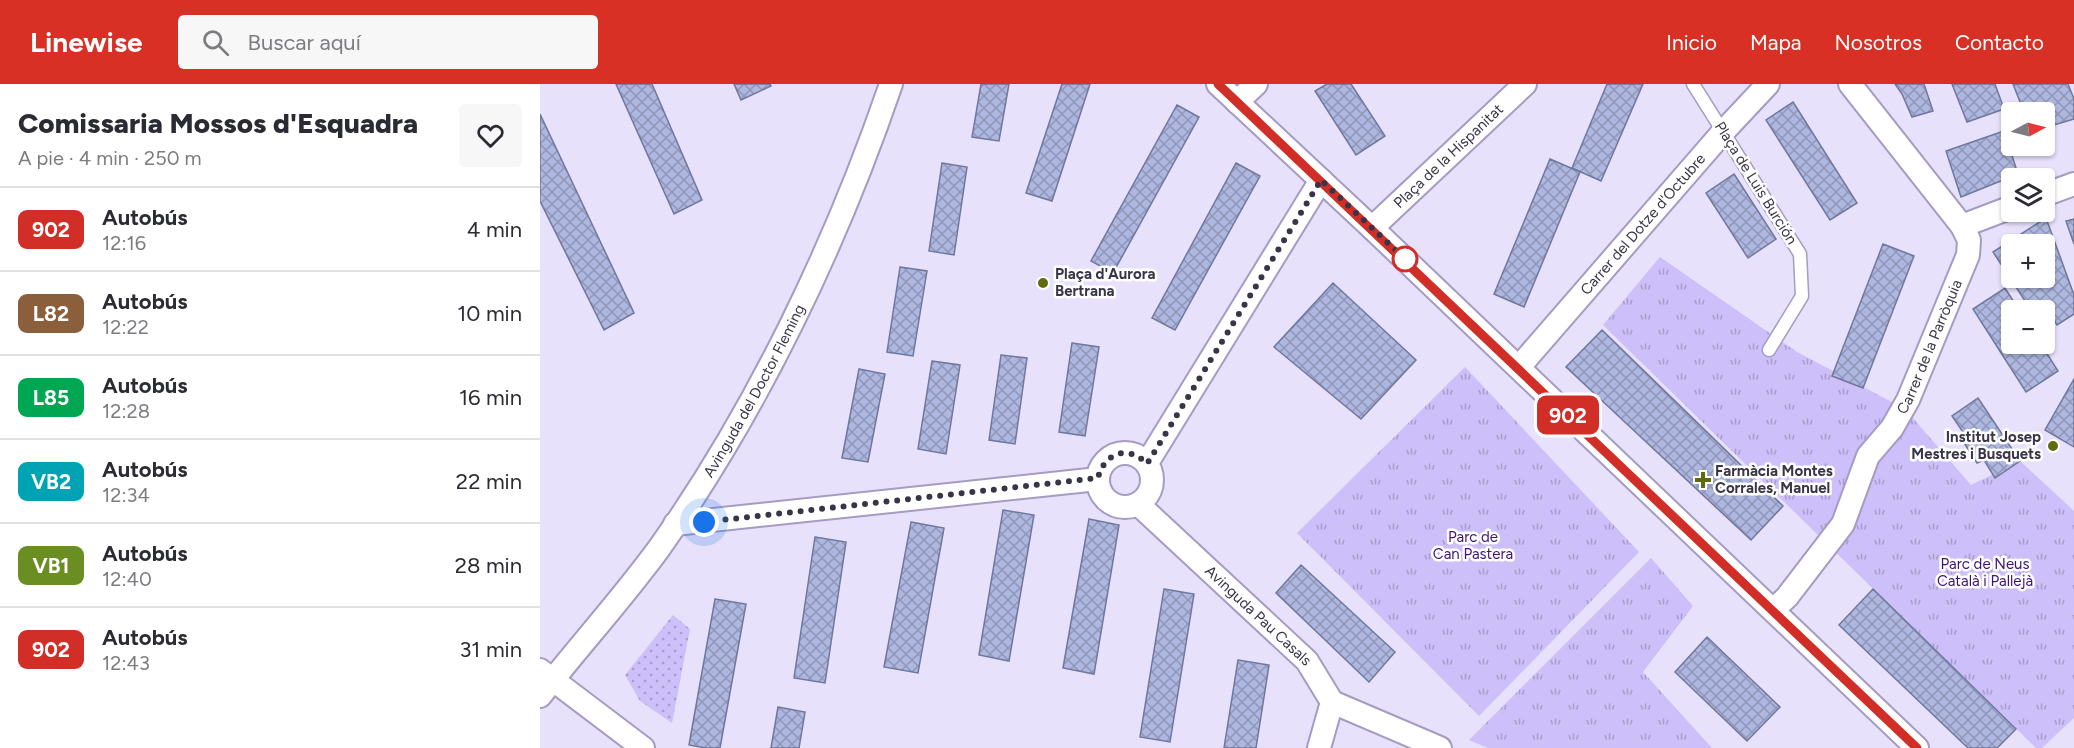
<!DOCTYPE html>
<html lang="es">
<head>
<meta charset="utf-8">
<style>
	body { margin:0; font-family:Figtree,sans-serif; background:#f7f7f7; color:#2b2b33; height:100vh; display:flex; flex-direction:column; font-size:22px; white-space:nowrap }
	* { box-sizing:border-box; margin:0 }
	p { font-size:20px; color:#7c7c81 }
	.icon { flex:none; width:33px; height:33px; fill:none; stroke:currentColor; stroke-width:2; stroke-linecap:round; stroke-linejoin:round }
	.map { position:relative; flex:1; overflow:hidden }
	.panel { display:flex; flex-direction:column; background:#fff; width:540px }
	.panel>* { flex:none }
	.badge { padding:0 12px; border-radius:9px; font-size:21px; line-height:39px }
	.needle { width:39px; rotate:83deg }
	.buttons { position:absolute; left:1461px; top:18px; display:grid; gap:12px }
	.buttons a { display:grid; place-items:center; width:54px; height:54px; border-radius:6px; background:#fff; box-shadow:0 2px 4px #0004; font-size:30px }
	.you { position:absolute; width:30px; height:30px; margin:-15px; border:4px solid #fff; border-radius:50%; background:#1a73e8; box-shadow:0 0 0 9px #1a73e833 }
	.map>.badge { position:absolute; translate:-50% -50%; box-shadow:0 0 0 3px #fff }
	.round { display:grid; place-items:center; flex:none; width:63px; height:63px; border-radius:6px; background:#f7f7f7 }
	.overview { display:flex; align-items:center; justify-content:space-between; height:102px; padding:0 18px }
	h1 { font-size:28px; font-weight:800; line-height:45px }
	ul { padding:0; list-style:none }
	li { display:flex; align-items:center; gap:18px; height:84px; padding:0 18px; border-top:2px solid #e1e1e2 }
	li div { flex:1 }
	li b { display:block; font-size:22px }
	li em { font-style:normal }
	li .badge { min-width:66px; font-weight:700; text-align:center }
	header { display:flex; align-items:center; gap:36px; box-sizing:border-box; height:84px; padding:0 30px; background:#d93025; color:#fff }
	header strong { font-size:28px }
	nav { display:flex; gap:33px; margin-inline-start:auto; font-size:21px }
	.search { width:420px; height:54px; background:#f7f7f7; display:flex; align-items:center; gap:15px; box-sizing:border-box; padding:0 21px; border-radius:6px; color:#7c7c81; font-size:22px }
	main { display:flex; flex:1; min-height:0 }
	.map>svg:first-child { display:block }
</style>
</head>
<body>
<header>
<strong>Linewise</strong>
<div class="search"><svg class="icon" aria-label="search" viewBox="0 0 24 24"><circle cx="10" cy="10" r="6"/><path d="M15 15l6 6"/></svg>Buscar aquí</div>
<nav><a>Inicio</a><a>Mapa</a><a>Nosotros</a><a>Contacto</a></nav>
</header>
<main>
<section class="panel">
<div class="overview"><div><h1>Comissaria Mossos d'Esquadra</h1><p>A pie · 4 min · 250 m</p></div><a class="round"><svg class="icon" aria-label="heart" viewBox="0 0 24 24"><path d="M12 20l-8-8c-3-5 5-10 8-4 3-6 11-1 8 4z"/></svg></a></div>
<ul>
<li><span class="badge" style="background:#d02e26;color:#fff">902</span><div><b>Autobús</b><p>12:16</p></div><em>4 min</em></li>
<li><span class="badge" style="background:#8b5e3c;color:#fff">L82</span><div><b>Autobús</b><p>12:22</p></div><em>10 min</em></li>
<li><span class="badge" style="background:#00a651;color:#fff">L85</span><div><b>Autobús</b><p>12:28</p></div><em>16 min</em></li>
<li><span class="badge" style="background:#00a3b4;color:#fff">VB2</span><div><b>Autobús</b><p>12:34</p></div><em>22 min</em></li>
<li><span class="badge" style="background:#6b8e23;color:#fff">VB1</span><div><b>Autobús</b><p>12:40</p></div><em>28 min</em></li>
<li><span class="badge" style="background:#d02e26;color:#fff">902</span><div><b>Autobús</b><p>12:43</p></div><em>31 min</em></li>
</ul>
</section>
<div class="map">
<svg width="1534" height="664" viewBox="0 0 1534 664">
	<defs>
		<pattern id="park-tufts" width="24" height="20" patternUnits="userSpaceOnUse" patternTransform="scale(1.5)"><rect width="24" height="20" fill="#cdbff9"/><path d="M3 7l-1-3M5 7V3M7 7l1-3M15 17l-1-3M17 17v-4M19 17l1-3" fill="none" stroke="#a79ccb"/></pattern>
		<pattern id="garden-dots" width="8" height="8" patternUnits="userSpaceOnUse" patternTransform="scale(1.5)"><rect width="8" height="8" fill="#cdbff9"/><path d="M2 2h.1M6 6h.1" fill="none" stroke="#a79ccb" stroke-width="1.8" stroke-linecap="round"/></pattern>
		<pattern id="building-cross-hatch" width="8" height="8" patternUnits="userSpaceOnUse" patternTransform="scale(1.5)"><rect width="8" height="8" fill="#aeb7e0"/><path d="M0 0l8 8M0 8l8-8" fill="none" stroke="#8f96b7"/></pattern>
	</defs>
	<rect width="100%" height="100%" fill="#e7e1fb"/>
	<path fill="url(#park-tufts)" d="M1120 173 1257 268 1365 325 1431 401 1480 377 1534 427V634L1502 664H1496L1063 241Z
		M925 283 1099 468 939 632 757 449Z
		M1111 474 1153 522 1103 588 1172 664H948L929 656Z"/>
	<path fill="url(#garden-dots)" d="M133 531 150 545 132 639 100 617 85 591Z"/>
	<path fill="url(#building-cross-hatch)" stroke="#6f779d" stroke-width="1.5" fill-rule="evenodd" d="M76 0H112L162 116 134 130Z
		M194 0H230L231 2 201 16Z
		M441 0H469L459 57 432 53Z
		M522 0H550L512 117 486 109Z
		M787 0H811L845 52 816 71 775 7Z
		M1067 0H1103L1061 97 1032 84Z
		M1355 0H1384L1393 27 1372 33 1362 10Z
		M1412 0H1455L1464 25 1427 38Z
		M1473 0H1528L1534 15V35L1504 44V28H1484Z
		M1253 18 1317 119 1290 136 1226 36Z
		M637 21 659 33 573 189 551 177Z
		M0 30 94 229 64 246 0 117Z
		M1464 47 1478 90 1421 113 1406 67Z
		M1010 75 1040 88 984 223 954 210Z
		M402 79 427 83 414 171 389 167Z
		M696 79 720 92 635 246 612 234Z
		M1194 90 1236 155 1208 174 1166 109Z
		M1506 134 1534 211V230L1517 241 1507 225 1491 226 1453 168ZM1472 160H1504V194H1472Z
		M1534 135V160L1526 137Z
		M1343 160 1374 172 1323 304 1292 292Z
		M360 183 387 187 373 272 347 268Z
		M793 199 876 276 821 335 734 263Z
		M1465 204 1479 226H1472V260H1501L1518 287 1486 308 1433 225Z
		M1062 246 1243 422 1211 456 1026 283Z
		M532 259 559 263 545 352 519 348Z
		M461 271 487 274 475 360 449 356Z
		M392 277 420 281 406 370 378 365Z
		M319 285 345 290 328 378 302 374Z
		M1534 295V363L1505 346Z
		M1438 314 1480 377 1455 394 1444 376 1437 379 1419 351 1423 348 1412 332Z
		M463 426 494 431 469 577 439 571Z
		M549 435 579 441 554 590 523 584Z
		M371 438 404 444 378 589 344 583Z
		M275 453 306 458 285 599 254 594Z
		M761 481 855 568 829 598 736 509Z
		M624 505 654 510 630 658 600 653Z
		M1333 505 1476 645 1457 664H1428L1299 541Z
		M175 515 206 520 180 664H166L149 661Z
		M1167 553 1240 623 1207 657 1135 588Z
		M698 576 729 581 716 664H684Z
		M238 623 265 628 259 664H231Z"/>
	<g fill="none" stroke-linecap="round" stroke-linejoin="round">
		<defs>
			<path id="lane" d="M1153 0 1260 170 1262 212 1229 266"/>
			<g id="street">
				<path d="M678 0 832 144 1377 664"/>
				<path d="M697 18 716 0"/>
				<path d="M1504 111 1534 100"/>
				<path d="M1422 142 1472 123"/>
				<path id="s1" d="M832 144 985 0"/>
				<path id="s2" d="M979 283 1183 48 1228 0"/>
				<circle cx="585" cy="396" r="27"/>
				<path d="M607 379 781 96"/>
				<path id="s3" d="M598 420 767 577 792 618 779 664"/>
				<path d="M135 440 558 395"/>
				<path id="s4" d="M1233 526 1247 513 1303 440 1328 372 1352 344 1368 316 1428 171 1429 156 1422 142 1310 0"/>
				<path d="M0 586 103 664"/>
				<path id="s5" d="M0 612C39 562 83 514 120 463 218 324 296 161 351 0"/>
				<path d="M792 618 900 664"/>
			</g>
		</defs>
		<use href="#lane" stroke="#a59bc3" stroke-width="15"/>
		<use href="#street" stroke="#a59bc3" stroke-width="26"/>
		<use href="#lane" stroke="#fff" stroke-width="12"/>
		<use href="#street" stroke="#fff" stroke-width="22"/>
	</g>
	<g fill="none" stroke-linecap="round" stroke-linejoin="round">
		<defs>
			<path id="line" d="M678 0 1377 664"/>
		</defs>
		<use href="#line" stroke="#fff" stroke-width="14"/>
		<use href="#line" stroke="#d02e26" stroke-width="9"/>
		<path stroke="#393546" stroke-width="6" stroke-dasharray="0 10.8" d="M164 438 558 394C564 369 588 360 607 380L781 96 865 175"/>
	</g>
	<circle fill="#fff" stroke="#d02e26" stroke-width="3" cx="865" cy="175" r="12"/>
	<g fill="#606a0f" stroke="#fff" stroke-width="2">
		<circle cx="503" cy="199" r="6"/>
		<circle cx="1513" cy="362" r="6"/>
		<path d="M1160 387h6v6h6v6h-6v6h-6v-6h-6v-6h6z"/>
	</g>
	<g text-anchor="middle" stroke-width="5" stroke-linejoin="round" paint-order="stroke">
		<g font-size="15" fill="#393546" stroke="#fff">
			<text dy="5" stroke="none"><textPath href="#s1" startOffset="105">Plaça de la Hispanitat</textPath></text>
			<text transform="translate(1216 99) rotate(58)" y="5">Plaça de Luis Burción</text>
			<text dy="5" stroke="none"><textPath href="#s2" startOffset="189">Carrer del Dotze d'Octubre</textPath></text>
			<text dy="5" stroke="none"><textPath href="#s4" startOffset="310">Carrer de la Parròquia</textPath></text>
			<text dy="5" stroke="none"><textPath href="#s5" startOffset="374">Avinguda del Doctor Fleming</textPath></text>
			<text dy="5" stroke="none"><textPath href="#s3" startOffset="164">Avinguda Pau Casals</textPath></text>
		</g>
		<g font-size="15" font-weight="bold" fill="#393546" stroke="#fff" text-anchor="start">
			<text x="515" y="195">Plaça d'Aurora<tspan x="515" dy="17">Bertrana</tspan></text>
			<text x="1501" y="358" text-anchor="end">Institut Josep<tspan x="1501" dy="17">Mestres i Busquets</tspan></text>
			<text x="1175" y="392">Farmàcia Montes<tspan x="1175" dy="17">Corrales, Manuel</tspan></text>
		</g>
		<g font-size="15" fill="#3e1277" stroke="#fff">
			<text x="933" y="458">Parc de<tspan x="933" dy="17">Can Pastera</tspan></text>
			<text x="1445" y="485">Parc de Neus<tspan x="1445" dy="17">Català i Pallejà</tspan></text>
		</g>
	</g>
</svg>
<div class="buttons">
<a><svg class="needle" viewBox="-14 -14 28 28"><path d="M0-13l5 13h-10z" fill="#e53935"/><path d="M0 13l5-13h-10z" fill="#7c7c81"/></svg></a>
<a><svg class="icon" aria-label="layers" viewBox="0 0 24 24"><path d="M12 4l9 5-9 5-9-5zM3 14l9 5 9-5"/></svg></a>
<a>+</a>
<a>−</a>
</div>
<div class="you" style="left:164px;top:438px"></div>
<b class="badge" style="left:1028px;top:331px;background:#d02e26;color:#fff">902</b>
</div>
</main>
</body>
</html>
